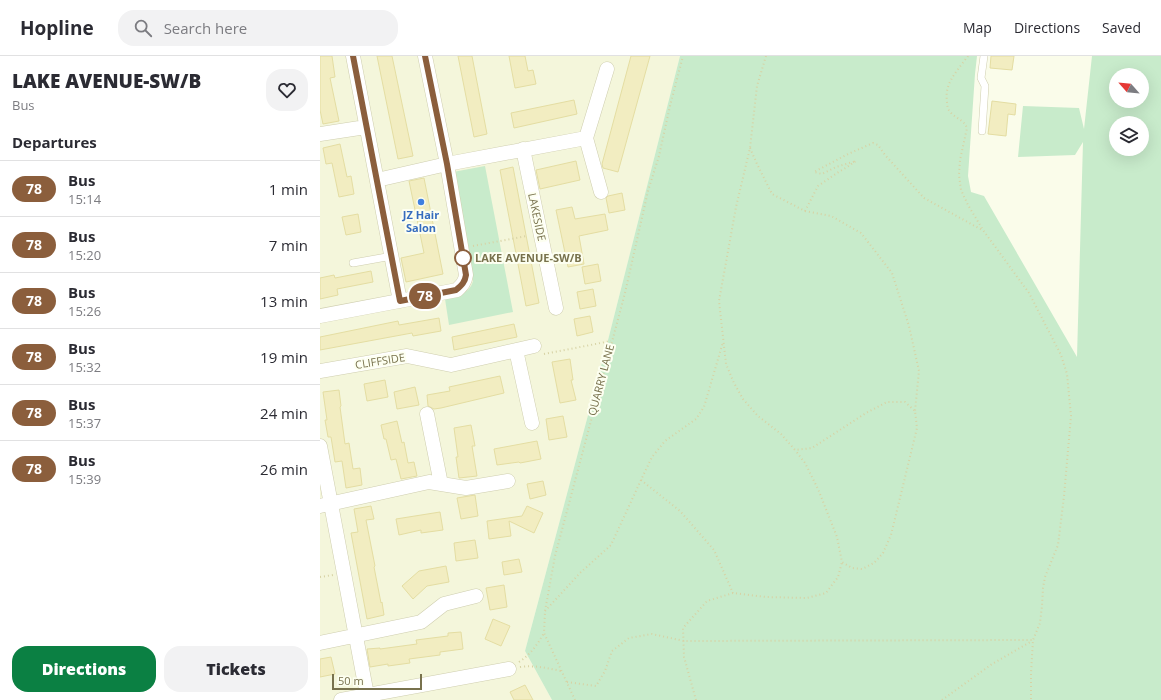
<!DOCTYPE html>
<html lang="en">
<head>
<meta charset="utf-8">
<style>
	body { margin:0; font-family:"Open Sans",sans-serif; background:#f2f2f3; color:#2b2b33; height:100vh; display:flex; flex-direction:column; font-size:15px; white-space:nowrap }
	* { box-sizing:border-box; margin:0 }
	p { font-size:13px; color:#7c7c81 }
	.icon { flex:none; width:22px; height:22px; fill:none; stroke:currentColor; stroke-width:2; stroke-linecap:round; stroke-linejoin:round }
	.map { position:relative; flex:1; overflow:hidden }
	.sheet { display:flex; flex-direction:column; background:#fff; width:320px }
	.sheet>* { flex:none }
	.badge { padding:0 8px; border-radius:13px; font-size:14px; line-height:26px }
	.needle { width:26px; rotate:297deg }
	.buttons { position:absolute; left:789px; top:12px; display:grid; gap:8px }
	.buttons a { display:grid; place-items:center; width:40px; height:40px; border-radius:50%; background:#fff; box-shadow:0 4px 16px #0002; font-size:20px }
	.scale { position:absolute; left:12px; bottom:10px; width:90px; box-sizing:border-box; padding-left:4px; border:2px solid #78724d; border-top:0; font-size:11px; line-height:14px; white-space:nowrap; color:#78724d; -webkit-text-stroke:3px #fdfff1; paint-order:stroke }
	.map>.badge { position:absolute; translate:-50% -50%; box-shadow:0 0 0 2px #fff }
	h2 { padding:0 12px; font-size:15px; line-height:36px }
	.round { display:grid; place-items:center; flex:none; width:42px; height:42px; border-radius:16px; background:#f2f2f3 }
	.head { display:flex; align-items:center; justify-content:space-between; height:68px; padding:0 12px }
	h1 { font-size:19px; font-weight:800; line-height:30px }
	.button { display:flex; gap:8px; margin-top:auto; padding:8px 12px }
	.button a { flex:1; height:46px; border-radius:16px; background:#0b8043; color:#fff; font-size:16px; font-weight:800; line-height:46px; text-align:center }
	.button a+a { background:#f2f2f3; color:#2b2b33 }
	ul { padding:0; list-style:none }
	li { display:flex; align-items:center; gap:12px; height:56px; padding:0 12px; border-top:1px solid #e1e1e2 }
	li div { flex:1 }
	li b { display:block; font-size:15px }
	li em { font-style:normal }
	li .badge { min-width:44px; font-weight:700; text-align:center }
	header { display:flex; align-items:center; gap:24px; box-sizing:border-box; height:56px; padding:0 20px; background:#fff; border-bottom:1px solid #e1e1e2 }
	header strong { font-size:19px }
	nav { display:flex; gap:22px; margin-inline-start:auto; font-size:14px }
	.search { width:280px; height:36px; background:#f2f2f3; display:flex; align-items:center; gap:10px; box-sizing:border-box; padding:0 14px; border-radius:16px; color:#7c7c81; font-size:15px }
	main { display:flex; flex:1; min-height:0 }
	.map>svg:first-child { display:block }
</style>
</head>
<body>
<header>
<strong>Hopline</strong>
<div class="search"><svg class="icon" aria-label="search" viewBox="0 0 24 24"><circle cx="10" cy="10" r="6"/><path d="M15 15l6 6"/></svg>Search here</div>
<nav><a>Map</a><a>Directions</a><a>Saved</a></nav>
</header>
<main>
<section class="sheet">
<div class="head"><div><h1>LAKE AVENUE-SW/B</h1><p>Bus</p></div><a class="round"><svg class="icon" aria-label="heart" viewBox="0 0 24 24"><path d="M12 20l-8-8c-3-5 5-10 8-4 3-6 11-1 8 4z"/></svg></a></div>
<h2>Departures</h2>
<ul>
<li><span class="badge" style="background:#8b5e3c;color:#fff">78</span><div><b>Bus</b><p>15:14</p></div><em>1 min</em></li>
<li><span class="badge" style="background:#8b5e3c;color:#fff">78</span><div><b>Bus</b><p>15:20</p></div><em>7 min</em></li>
<li><span class="badge" style="background:#8b5e3c;color:#fff">78</span><div><b>Bus</b><p>15:26</p></div><em>13 min</em></li>
<li><span class="badge" style="background:#8b5e3c;color:#fff">78</span><div><b>Bus</b><p>15:32</p></div><em>19 min</em></li>
<li><span class="badge" style="background:#8b5e3c;color:#fff">78</span><div><b>Bus</b><p>15:37</p></div><em>24 min</em></li>
<li><span class="badge" style="background:#8b5e3c;color:#fff">78</span><div><b>Bus</b><p>15:39</p></div><em>26 min</em></li>
</ul>
<div class="button"><a>Directions</a><a>Tickets</a></div>
</section>
<div class="map">
<svg width="841" height="644" viewBox="0 0 841 644">
	<rect width="100%" height="100%" fill="#fafcea"/>
	<path fill="#f4f6db" d="M0 0H360L287 288 205 595 232 644H0Z"/>
	<path fill="#c8ebcb" fill-rule="evenodd" d="M360 0H657L655 18 648 120 651 136 664 140 757 301 763 86 755 99 698 101 703 50 759 52 764 73 772 0H841V644H232L205 595 287 288ZM796 19H822V45H796ZM796 67H822V93H796Z
		M165 110 193 256 129 269 125 243C137 239 149 239 153 225L133 116Z"/>
	<path fill="#f2edc1" stroke="#e4dda2" d="M0 0H12L15 21 10 22 19 65 3 68 0 54Z
		M57 0H72L93 100 78 103Z
		M138 0H152L167 78 154 81Z
		M189 0H205L208 15 213 14 216 28 195 32Z
		M311 0H330L298 116 283 112 282 108Z
		M671 0H694L692 14 670 12Z
		M254 44 257 58 194 72 191 57Z
		M672 45 696 48 695 59 688 58 686 80 668 78Z
		M20 88 27 121 31 120 34 138 19 141 12 107 6 108 3 92Z
		M256 105 260 124 220 133 216 114Z
		M193 111 219 247 206 250 180 114Z
		M104 122 123 218 86 226 81 202 104 197 89 125Z
		M302 137 305 154 289 157 286 142 288 140Z
		M252 151 255 163 285 158 288 174 259 180 264 208 248 211 236 154Z
		M38 158 41 176 26 179 22 161Z
		M278 208 281 225 265 228 262 211Z
		M51 215 53 226 17 233 18 239 0 243V222L14 219 15 222Z
		M273 233 276 250 260 253 257 236Z
		M270 260 273 276 257 280 254 263Z
		M119 262 121 275 93 280 92 277 0 294V281L78 265 79 269Z
		M194 268 197 281 134 294 132 281Z
		M250 303 253 324H251L256 344 240 347 232 306Z
		M180 320 184 337 121 352 114 353 108 350 107 339 130 335 129 331Z
		M65 324 68 341 47 345 44 328Z
		M95 331 99 349 77 353 74 336Z
		M19 334 21 350 20 351 25 388 29 387 33 413 40 412 42 429 26 432 22 405 15 406 11 381H8L5 364H7L3 336Z
		M243 360 247 381 229 384 226 363Z
		M77 365 82 387 84 386 88 407 94 406 97 420 81 423 76 403 71 404 66 383H64L61 369Z
		M151 369 155 390H152L157 420 139 422 136 401H138L134 372Z
		M217 385 221 403 200 407 199 406 177 409 174 393Z
		M223 425 226 439 210 443 207 428Z
		M155 439 158 460 141 463 137 442Z
		M51 450 54 463 46 464 55 510 54 511 61 547 62 546 64 559 47 563 31 477 38 476 34 453Z
		M207 450 223 457 214 477 189 465 191 480 169 483 167 465 202 460Z
		M120 456 123 474 101 477V474L79 479 76 463Z
		M155 484 158 502 136 505 134 487Z
		M199 503 202 516 184 519 182 506Z
		M126 510 129 526 107 530 93 543 82 530 99 515Z
		M184 529 187 551 170 554 166 532Z
		M173 563 190 570 181 590 165 583Z
		M141 576 143 593 120 596V599L89 603 90 607 68 610V608L50 611 47 593 60 592V593L97 588 96 584 128 580V577Z
		M11 601 15 618 0 621V603Z
		M205 629 213 644H194L190 636Z"/>
	<g fill="none" stroke-linecap="round" stroke-linejoin="round">
		<defs>
			<path id="lane" d="M662 75 665 30 661 22 664 0
				M33 207 72 200"/>
			<path id="street" d="M33 0 80 245
				M0 78 46 71
				M203 93 236 252
				M57 124 127 108 266 82
				M281 136 266 82 287 13
				M0 260 137 234C142 229 145 226 146 219L127 108 105 0
				M196 294 212 367
				M0 315 87 300 131 309 214 290
				M107 358 121 428
				M0 390 47 639
				M0 450 109 426 146 432 188 425
				M0 587 101 566 124 548 156 540
				M21 644 189 613"/>
		</defs>
		<use href="#lane" stroke="#cfceaf" stroke-width="8"/>
		<use href="#street" stroke="#cfceaf" stroke-width="15"/>
		<path stroke="#d7d2a4" stroke-width="2" stroke-dasharray="1 3" stroke-linecap="butt" d="M446 0 437 30 430 92 416 151 399 245 406 308 414 327 423 343 438 360 461 378 475 394 492 392 546 357 567 346H585L595 355 597 372 571 479 563 497 554 507 542 513 532 512 522 506 517 481 498 433 485 407 475 394
			M648 0C638 14 624 27 627 45 627 50 628 54 631 57 637 63 644 64 647 72L640 104 639 119 641 134 648 149 663 174 709 237 741 299 747 318 751 360 744 440 738 489 725 521 723 532 722 550 720 567 713 584 711 617V644
			M430 92 437 108 452 138 485 155 498 130 517 117 527 111 536 105 516 111 502 118 494 116 528 98 553 87 558 89 565 99 604 142 662 174
			M485 155 511 160 541 177 572 217 589 270 599 315 595 355
			M153 190 207 180
			M224 298 291 285
			M321 424 360 455 394 494 413 537
			M0 521 13 519
			M225 555 260 517 291 489 321 424 332 401 345 385 376 363 384 351 403 286
			M199 606C211 598 217 589 224 577
			M200 611C215 609 227 612 241 615
			M247 626 276 630 285 615 292 595 309 582 332 578 364 585 713 584
			M255 644 224 577 225 555 235 500 305 237 328 135 339 100 350 50 363 0
			M376 644 364 601 363 572 387 545 413 537 446 541 487 542 506 537 518 521 522 506
			M622 644 672 608 712 585"/>
		<use href="#lane" stroke="#fff" stroke-width="7"/>
		<use href="#street" stroke="#fff" stroke-width="14"/>
	</g>
	<g fill="none" stroke-linecap="round" stroke-linejoin="round">
		<defs>
			<path id="line" d="M33 0 80 245 136 234C142 229 145 226 146 219L127 108 105 0"/>
		</defs>
		<use href="#line" stroke="#fff" stroke-width="9"/>
		<use href="#line" stroke="#8b5e3c" stroke-width="6"/>
	</g>
	<circle fill="#3f7fe0" stroke="#fdfff1" stroke-width="1.5" cx="101" cy="146" r="4"/>
	<circle fill="#fff" stroke="#8b5e3c" stroke-width="2" cx="143" cy="202" r="8"/>
	<g text-anchor="middle" stroke-width="4" stroke-linejoin="round" paint-order="stroke">
		<g font-size="11" font-weight="bold" fill="#366cbe" stroke="#fdfff1">
			<text x="101" y="163">JZ Hair<tspan x="101" dy="13">Salon</tspan></text>
		</g>
		<g font-size="11" fill="#78724d" stroke="#fdfff1">
			<text transform="translate(217 161) rotate(78)" y="4">LAKESIDE</text>
			<text transform="translate(60 305) rotate(-9)" y="4">CLIFFSIDE</text>
			<text transform="translate(281 324) rotate(-75)" y="4">QUARRY LANE</text>
		</g>
		<g font-size="11" font-weight="bold" fill="#78724d" stroke="#fdfff1" text-anchor="start">
			<text x="155" y="206">LAKE AVENUE-SW/B</text>
		</g>
	</g>
</svg>
<div class="buttons">
<a><svg class="needle" viewBox="-14 -14 28 28"><path d="M0-13l5 13h-10z" fill="#e53935"/><path d="M0 13l5-13h-10z" fill="#7c7c81"/></svg></a>
<a><svg class="icon" aria-label="layers" viewBox="0 0 24 24"><path d="M12 4l9 5-9 5-9-5zM3 14l9 5 9-5"/></svg></a>
</div>
<div class="scale">50 m</div>
<b class="badge" style="left:105px;top:240px;background:#8b5e3c;color:#fff">78</b>
</div>
</main>
</body>
</html>
